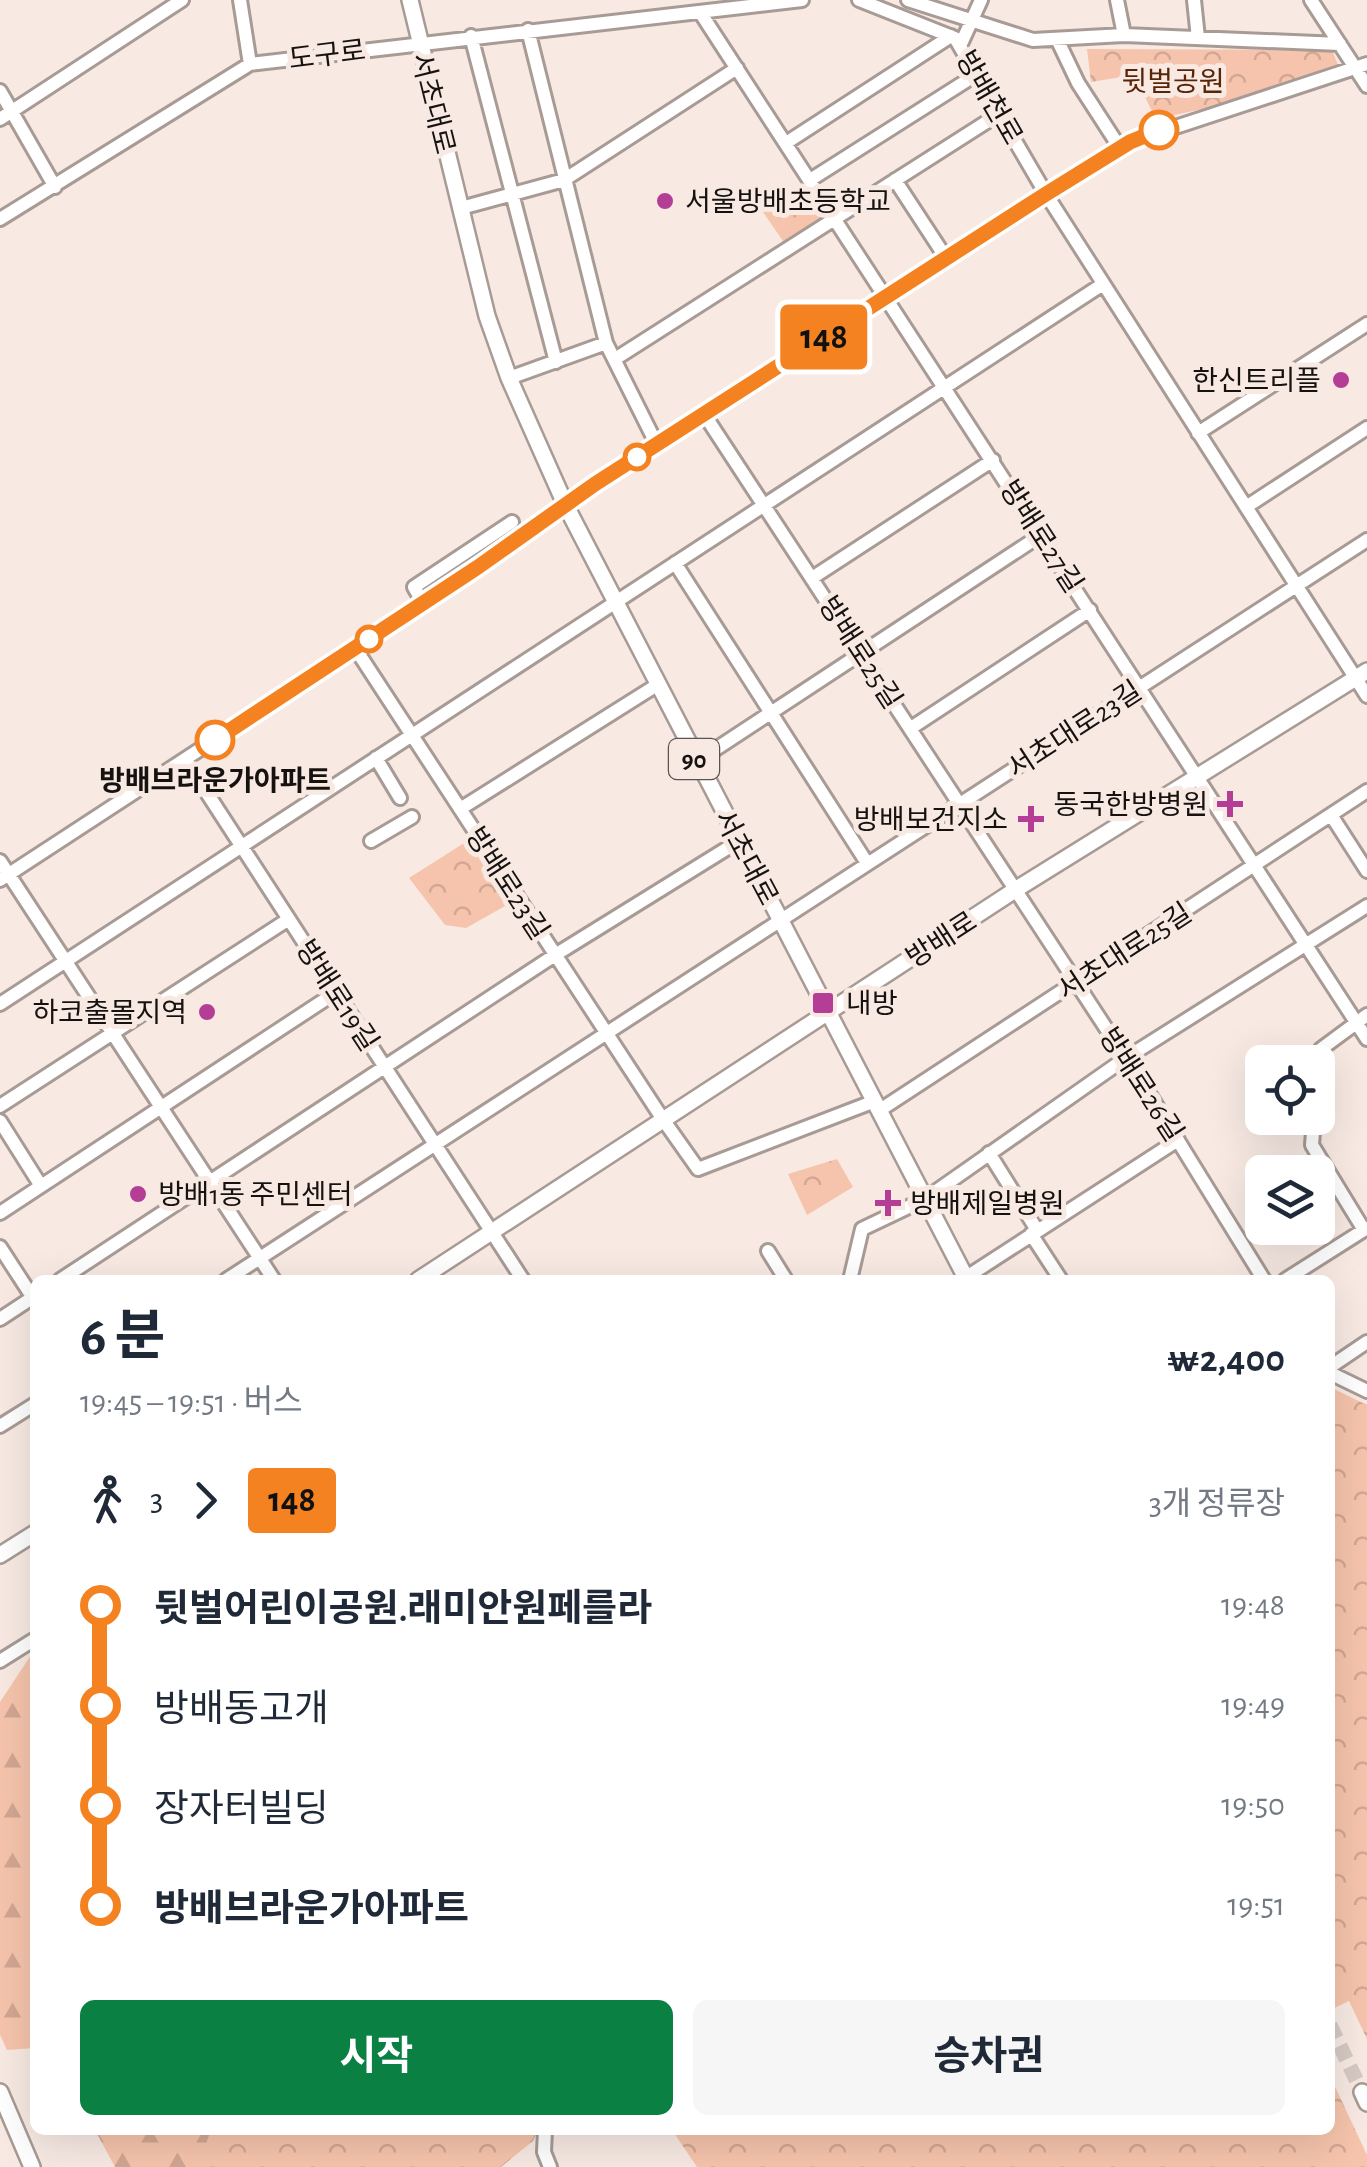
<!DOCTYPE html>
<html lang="ko">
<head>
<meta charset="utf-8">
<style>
	body { margin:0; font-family:"Alegreya Sans","Noto Sans KR",sans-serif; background:#f6f6f7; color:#1f2937; height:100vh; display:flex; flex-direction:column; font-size:38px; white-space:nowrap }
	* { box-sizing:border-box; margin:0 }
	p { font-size:32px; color:#747a83 }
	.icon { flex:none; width:55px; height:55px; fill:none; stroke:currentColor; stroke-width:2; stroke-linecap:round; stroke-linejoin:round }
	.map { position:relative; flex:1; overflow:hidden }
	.sheet { position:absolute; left:30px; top:1275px; width:1305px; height:860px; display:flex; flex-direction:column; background:#fff; border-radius:15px; box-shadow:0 10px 40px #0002 }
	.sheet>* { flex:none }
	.badge { padding:0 20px; border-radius:8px; font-size:35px; line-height:65px }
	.buttons { position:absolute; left:1245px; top:1045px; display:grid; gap:20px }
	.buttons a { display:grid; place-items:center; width:90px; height:90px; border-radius:15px; background:#fff; box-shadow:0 10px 40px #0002; font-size:50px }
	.map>.badge { position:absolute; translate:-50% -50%; box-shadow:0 0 0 5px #fff }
	.legs { display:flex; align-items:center; gap:15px; height:110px; padding:0 50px; font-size:32px }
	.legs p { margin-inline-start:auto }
	.headline { display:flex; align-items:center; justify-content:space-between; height:170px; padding:0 50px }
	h1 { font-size:55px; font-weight:700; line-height:75px }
	.action { display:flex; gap:20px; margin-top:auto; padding:20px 50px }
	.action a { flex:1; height:115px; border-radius:15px; background:#0b8043; color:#fff; font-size:40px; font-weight:700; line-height:115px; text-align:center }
	.action a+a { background:#f6f6f7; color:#1f2937 }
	ul { padding:0 50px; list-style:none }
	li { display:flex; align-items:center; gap:35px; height:100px; font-size:38px }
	li i { display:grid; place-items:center; width:15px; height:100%; margin:0 12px; background:currentColor }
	li i::after { content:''; width:25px; height:25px; margin:-12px; border:8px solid; border-radius:50%; background:#fff }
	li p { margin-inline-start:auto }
	li:first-child i { background:linear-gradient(#0000 50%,currentColor 0) }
	li:last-child i { background:linear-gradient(currentColor 50%,#0000 0) }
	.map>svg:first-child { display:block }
</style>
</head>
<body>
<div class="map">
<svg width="1367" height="2167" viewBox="0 0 1367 2167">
	<defs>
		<pattern id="forest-firs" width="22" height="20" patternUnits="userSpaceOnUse" patternTransform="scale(2.5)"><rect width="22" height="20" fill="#f6c4ac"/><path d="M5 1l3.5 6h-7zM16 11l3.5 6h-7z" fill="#d2a793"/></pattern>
		<pattern id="park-crowns" width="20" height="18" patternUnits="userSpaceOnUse" patternTransform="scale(2.5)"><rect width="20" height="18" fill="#f6c4ac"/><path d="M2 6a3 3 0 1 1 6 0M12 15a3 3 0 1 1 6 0" fill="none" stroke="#d2a793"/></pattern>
	</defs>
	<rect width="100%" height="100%" fill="#f8eae3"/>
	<path fill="url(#forest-firs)" d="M35 1654V2048L7 2050 0 2035V1702L31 1655Z
		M95 2130H538L533 2141 501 2167H115Z"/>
	<path fill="url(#park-crowns)" d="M1087 49 1332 50 1341 72 1268 95 1156 119 1134 75 1091 82Z
		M809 183 832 219 787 247 763 212Z
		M472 838 512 902 466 928 445 925 409 878Z
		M837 1159 853 1187 807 1215 788 1174Z
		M1330 1387 1367 1405V2039L1349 2001 1330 2010Z
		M1330 2076 1367 2155V2167H697L672 2130H1330Z
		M211 2130H537L532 2140 500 2167H191L199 2163Z"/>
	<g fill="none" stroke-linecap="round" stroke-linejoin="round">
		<path stroke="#d6cac3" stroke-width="15" stroke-dasharray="15 8" stroke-linecap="butt" d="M1330 2025 1362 2092"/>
		<defs>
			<path id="minor" d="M240 0 250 64
				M859 0 955 38 1046 194 1367 696
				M908 0 1033 40 1124 35 1340 44
				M1117 0 1124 35
				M1194 0 1198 38
				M1311 0 1367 86
				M700 12 1367 1039
				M528 30 606 343 657 445
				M471 36 556 362
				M1057 39 1078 83 1120 148
				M960 46 981 0
				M0 91 55 187
				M0 119 182 0
				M786 143 951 36
				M810 180 977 74
				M895 180 946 258
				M461 208 564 180 737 68
				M0 219 250 64 802 0
				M615 359 999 114
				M509 378 606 343
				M704 414 1153 1100 1264 1280
				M1198 433 1367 324
				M1246 507 1367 428
				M675 563 867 863
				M812 578 993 460
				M423 603 414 587 512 522
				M355 648 662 1118 698 1169 875 1101
				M911 728 1090 610
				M376 758 400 798
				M185 759 523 1280
				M696 762 1041 535
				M460 809 657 685
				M1331 815 1367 871
				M371 841 412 817
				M0 861 274 1280
				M0 880 479 567 565 504 1130 142 1367 64
				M0 1004 1103 284
				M1318 1085 1321 1049 1367 1015
				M0 1106 289 919
				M880 1110 1367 791
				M1314 1118 1312 1145 1364 1230
				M0 1121 41 1186
				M989 1153 1037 1230
				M0 1213 335 993
				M1031 1234 1061 1280
				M0 1247 35 1301
				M768 1251 786 1280
				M60 1280 555 955 739 841
				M226 1280 1367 540
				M850 1280 862 1229 925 1199 1126 1058 1367 906
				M962 1280 1178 1140
				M1285 1280 1367 1228
				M0 1319 35 1296
				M1330 1367 1367 1342
				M1330 1373 1367 1391
				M0 1426 35 1404
				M0 1661 35 1639
				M545 2130 544 2152 550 2167"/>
			<path id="major" d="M410 0 487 316 509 378 565 504 967 1280
				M418 1280 1015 890 1367 671
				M0 1555 35 1533
				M0 2092 32 2167
				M1362 2092 1367 2103"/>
		</defs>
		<use href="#minor" stroke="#a89b95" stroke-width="18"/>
		<use href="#major" stroke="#a89b95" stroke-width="20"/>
		<use href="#minor" stroke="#fff" stroke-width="12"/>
		<use href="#major" stroke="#fff" stroke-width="15"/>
	</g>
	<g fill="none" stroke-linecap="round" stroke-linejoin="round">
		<defs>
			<path id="line-1" d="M215 740 478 567 595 484 1046 194 1130 142 1159 130"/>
		</defs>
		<use href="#line-1" stroke="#fff" stroke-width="22"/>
		<use href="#line-1" stroke="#f58220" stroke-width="15"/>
	</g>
	<g fill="#fff" stroke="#f58220" stroke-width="5">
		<circle cx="1159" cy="130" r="18"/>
		<circle cx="637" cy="457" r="12"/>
		<circle cx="369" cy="639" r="12"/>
		<circle cx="215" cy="740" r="18"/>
	</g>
	<g fill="#b43e95" stroke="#f8eae3" stroke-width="4">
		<circle cx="665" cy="201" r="10"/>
		<circle cx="1341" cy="380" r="10"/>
		<path d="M1225 789h10v10h10v10h-10v10h-10v-10h-10v-10h10z"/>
		<path d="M1026 804h10v10h10v10h-10v10h-10v-10h-10v-10h10z"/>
		<rect x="811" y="991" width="24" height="24" rx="5"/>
		<circle cx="207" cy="1012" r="10"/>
		<circle cx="138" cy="1194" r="10"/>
		<path d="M883 1188h10v10h10v10h-10v10h-10v-10h-10v-10h10z"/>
	</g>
	<g text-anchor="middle" stroke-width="10" stroke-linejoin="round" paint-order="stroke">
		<rect fill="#f8eae3" stroke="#5a534f" stroke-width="2.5" x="669" y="739" width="50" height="40" rx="8"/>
		<g font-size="25" font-weight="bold" fill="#161210">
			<text x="694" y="768">90</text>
		</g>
		<g font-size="28" fill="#161210" stroke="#f8eae3">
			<text transform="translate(327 54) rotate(-7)" y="10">도구로</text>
			<text transform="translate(990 97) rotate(60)" y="10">방배천로</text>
			<text transform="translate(434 103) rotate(76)" y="10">서초대로</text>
			<text transform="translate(1042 536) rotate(57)" y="10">방배로27길</text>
			<text transform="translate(861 652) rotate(57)" y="10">방배로25길</text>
			<text transform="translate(1074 729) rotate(-33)" y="10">서초대로23길</text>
			<text transform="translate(747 857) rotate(62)" y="10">서초대로</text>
			<text transform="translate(508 883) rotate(57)" y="10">방배로23길</text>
			<text transform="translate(941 939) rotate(-33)" y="10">방배로</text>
			<text transform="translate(1124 951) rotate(-33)" y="10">서초대로25길</text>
			<text transform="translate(338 995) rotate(57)" y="10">방배로19길</text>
			<text transform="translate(1142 1084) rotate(57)" y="10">방배로26길</text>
		</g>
		<g font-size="28" fill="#592507" stroke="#f8eae3">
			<text x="1173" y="91">뒷벌공원</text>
		</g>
		<g font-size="28" fill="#161210" stroke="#f8eae3" text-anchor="start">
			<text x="685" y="211">서울방배초등학교</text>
			<text x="1321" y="390" text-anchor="end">한신트리플</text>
			<text x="1208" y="814" text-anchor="end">동국한방병원</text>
			<text x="1008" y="829" text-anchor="end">방배보건지소</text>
			<text x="846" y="1013">내방</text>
			<text x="187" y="1022" text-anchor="end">하코출몰지역</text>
			<text x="158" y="1204">방배1동 주민센터</text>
			<text x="910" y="1213">방배제일병원</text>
		</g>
		<g font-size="28" font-weight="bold" fill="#161210" stroke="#f8eae3">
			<text x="215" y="790">방배브라운가아파트</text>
		</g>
	</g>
</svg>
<div class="buttons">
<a><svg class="icon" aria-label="locate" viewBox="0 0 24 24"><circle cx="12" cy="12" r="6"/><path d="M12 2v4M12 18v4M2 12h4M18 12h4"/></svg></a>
<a><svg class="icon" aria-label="layers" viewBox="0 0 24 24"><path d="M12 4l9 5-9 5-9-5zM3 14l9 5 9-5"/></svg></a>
</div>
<b class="badge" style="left:824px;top:337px;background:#f58220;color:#111">148</b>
<section class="sheet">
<div class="headline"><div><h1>6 분</h1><p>19:45 – 19:51 · 버스</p></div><b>₩2,400</b></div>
<div class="legs"><svg class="icon" aria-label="walk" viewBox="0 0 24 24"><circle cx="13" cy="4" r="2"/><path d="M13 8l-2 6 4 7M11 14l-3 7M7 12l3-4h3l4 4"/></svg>3<svg class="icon" aria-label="forward" viewBox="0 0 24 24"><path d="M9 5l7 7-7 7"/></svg><b class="badge" style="background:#f58220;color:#111">148</b><p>3개 정류장</p></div>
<ul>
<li><i style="color:#f58220"></i><b>뒷벌어린이공원.래미안원페를라</b><p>19:48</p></li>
<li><i style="color:#f58220"></i><span>방배동고개</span><p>19:49</p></li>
<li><i style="color:#f58220"></i><span>장자터빌딩</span><p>19:50</p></li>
<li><i style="color:#f58220"></i><b>방배브라운가아파트</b><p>19:51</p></li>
</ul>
<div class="action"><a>시작</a><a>승차권</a></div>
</section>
</div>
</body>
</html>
